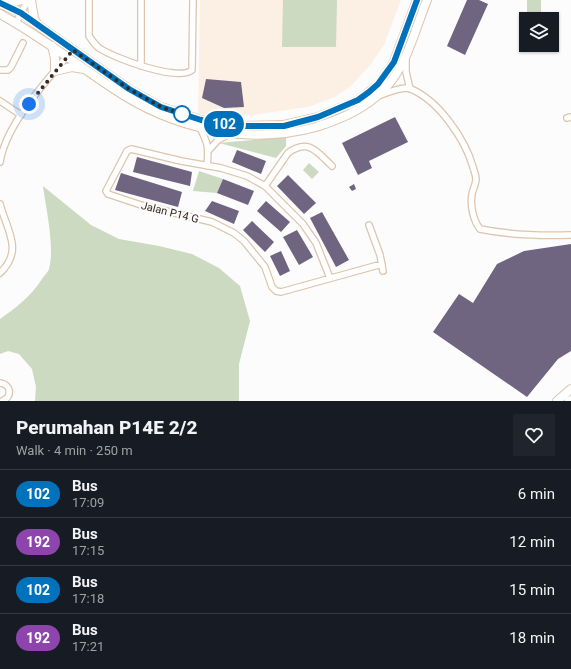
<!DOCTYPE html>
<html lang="en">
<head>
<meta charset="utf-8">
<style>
	body { margin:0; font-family:Roboto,sans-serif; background:#20242c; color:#f1f3f6; height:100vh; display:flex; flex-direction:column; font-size:15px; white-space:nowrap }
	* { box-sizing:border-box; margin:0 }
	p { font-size:13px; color:#9ea1a6 }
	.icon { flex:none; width:22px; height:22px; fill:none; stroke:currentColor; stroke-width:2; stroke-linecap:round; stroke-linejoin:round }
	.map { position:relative; height:401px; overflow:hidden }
	.details { display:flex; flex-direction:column; background:#171b24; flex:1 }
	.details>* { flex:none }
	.badge { padding:0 8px; border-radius:13px; font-size:14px; line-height:26px }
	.controls { position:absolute; left:519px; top:12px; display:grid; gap:8px }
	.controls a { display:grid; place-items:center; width:40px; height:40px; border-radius:0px; background:#171b24; box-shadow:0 1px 3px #0004; font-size:20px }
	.you { position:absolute; width:20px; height:20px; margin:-10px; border:3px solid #fff; border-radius:50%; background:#1a73e8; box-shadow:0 0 0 6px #1a73e833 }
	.map>.badge { position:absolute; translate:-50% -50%; box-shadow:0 0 0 2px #fff }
	.round { display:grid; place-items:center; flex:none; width:42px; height:42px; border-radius:0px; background:#20242c }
	.overview { display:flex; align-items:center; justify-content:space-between; height:68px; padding:0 16px }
	h1 { font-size:19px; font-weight:800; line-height:30px }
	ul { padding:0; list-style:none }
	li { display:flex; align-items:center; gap:12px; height:48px; padding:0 16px; border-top:1px solid #363941 }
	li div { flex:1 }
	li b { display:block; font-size:15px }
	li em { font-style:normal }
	li .badge { min-width:44px; font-weight:700; text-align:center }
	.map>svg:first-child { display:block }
</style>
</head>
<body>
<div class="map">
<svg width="571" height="401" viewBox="0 0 571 401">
	<rect width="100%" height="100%" fill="#fcfcfc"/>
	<path fill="#fcefe3" d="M200 0H401L384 45 371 64 351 86 335 97 308 107 252 115 219 116 198 114Z"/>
	<path fill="#cbdac0" d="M283 0H337L336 47H282Z
		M527 0H541V19H527Z
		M286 137V146L276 158 219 143Z
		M309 163 319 172 312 179 303 170Z
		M199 171 223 179 217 193 193 191Z
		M43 186 91 225 119 239 159 246 192 254 219 268 240 286 250 321 239 364V401H35L36 387 32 369 19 354 8 351 0 354V319C16 308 31 296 42 279 44 276 48 272 49 269 55 247 46 209 43 186Z"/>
	<path fill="#6f6580" d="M467 0H479L488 4 465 55 447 46Z
		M206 79 241 82 244 107 224 108 202 98Z
		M395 117 408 142 369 161 372 168 358 175 342 143Z
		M237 150 266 161 261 174 232 162Z
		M137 157 192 172 190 186 133 172Z
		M121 173 182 192 178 207 115 190Z
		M288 175 316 203 304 214 277 186Z
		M223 179 254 191 248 205 217 193Z
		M354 184 356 189 352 191 349 187Z
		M212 201 239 211 234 224 205 211Z
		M266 201 290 222 281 232 257 211Z
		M322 212 349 260 336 267 310 218Z
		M252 221 274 242 265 252 243 230Z
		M297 230 313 257 299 265 283 237Z
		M571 244V351L558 359 527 397 433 332 459 294 473 303 497 264 524 251Z
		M281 251 290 271 280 276 270 256Z"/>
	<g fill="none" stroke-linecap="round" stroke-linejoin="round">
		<defs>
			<path id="minor" d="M89 0V36C92 40 95 45 99 48 114 58 178 82 192 70L193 0
				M141 0V66
				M16 23 28 0
				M406 58V72L410 89
				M0 70H8L11 67 23 43
				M378 96C387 93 402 86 411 89 439 101 465 139 473 167 474 171 476 175 476 179 476 184 473 189 472 194 470 205 473 220 480 229 510 235 541 236 571 235
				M0 101 21 115
				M567 118 571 117
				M199 126C208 143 209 147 207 166
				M209 150 218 140 231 133
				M0 162C6 124 45 83 69 54
				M265 186 288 153C309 138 317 152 332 166
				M0 204C7 231 24 250 0 273
				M369 225 380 255 383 271
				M330 278 316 243 303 224 265 186 247 176 221 168 181 161 131 149 127 151 106 191 108 194 141 205 212 222 234 233 244 241 265 267 272 287 276 291 281 292 382 264
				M0 383C11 384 13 397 2 401"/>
			<path id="secondary" d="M31 0 34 18 37 24
				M3 2 12 3 22 0
				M0 3 21 13 129 89 161 107 201 120 240 126 283 125 318 117 359 100 369 92 378 85 394 62 417 0
				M0 14C40 36 76 64 114 89 172 128 247 146 316 127 345 118 373 105 392 80 409 57 416 27 427 0
				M52 46 55 58V71L72 67 84 69
				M557 401 571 389
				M569 401 571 400"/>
		</defs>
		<use href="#minor" stroke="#ddc4ac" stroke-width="8"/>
		<use href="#secondary" stroke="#ddc4ac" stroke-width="10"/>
		<use href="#minor" stroke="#fff" stroke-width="5.5"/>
		<use href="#secondary" stroke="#fff" stroke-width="8"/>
	</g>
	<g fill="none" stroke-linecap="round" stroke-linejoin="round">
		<defs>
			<path id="line" d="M0 3 21 13 129 89 161 107 201 120 240 126H284L318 117 358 100 369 92 378 84 394 62 417 0"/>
		</defs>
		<use href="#line" stroke="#fff" stroke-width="9"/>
		<use href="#line" stroke="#0072bc" stroke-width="6"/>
		<path stroke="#352b22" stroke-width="4" stroke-dasharray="0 7.2" d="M29 104 73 50 129 89 161 107 188 116 182 114"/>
	</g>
	<circle fill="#fff" stroke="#0072bc" stroke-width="2" cx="182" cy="114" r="8"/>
	<g text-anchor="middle" stroke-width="4" stroke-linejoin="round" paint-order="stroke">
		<g font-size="11" fill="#352b22" stroke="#fcfcfc">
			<text transform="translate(170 212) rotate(14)" y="4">Jalan P14 G</text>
		</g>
	</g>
</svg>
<div class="controls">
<a><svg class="icon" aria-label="layers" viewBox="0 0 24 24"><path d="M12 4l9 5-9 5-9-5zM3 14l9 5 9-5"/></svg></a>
</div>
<div class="you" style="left:29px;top:104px"></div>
<b class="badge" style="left:224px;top:124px;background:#0072bc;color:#fff">102</b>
</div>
<section class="details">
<div class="overview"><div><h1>Perumahan P14E 2/2</h1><p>Walk · 4 min · 250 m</p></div><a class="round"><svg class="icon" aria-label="heart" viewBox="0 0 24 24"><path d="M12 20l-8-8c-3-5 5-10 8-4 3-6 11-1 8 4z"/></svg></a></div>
<ul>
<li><span class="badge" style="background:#0072bc;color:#fff">102</span><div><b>Bus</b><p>17:09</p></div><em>6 min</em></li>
<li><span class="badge" style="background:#8e44ad;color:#fff">192</span><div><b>Bus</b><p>17:15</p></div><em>12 min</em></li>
<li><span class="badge" style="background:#0072bc;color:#fff">102</span><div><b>Bus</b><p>17:18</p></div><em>15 min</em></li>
<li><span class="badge" style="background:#8e44ad;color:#fff">192</span><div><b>Bus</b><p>17:21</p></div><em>18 min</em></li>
</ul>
</section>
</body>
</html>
